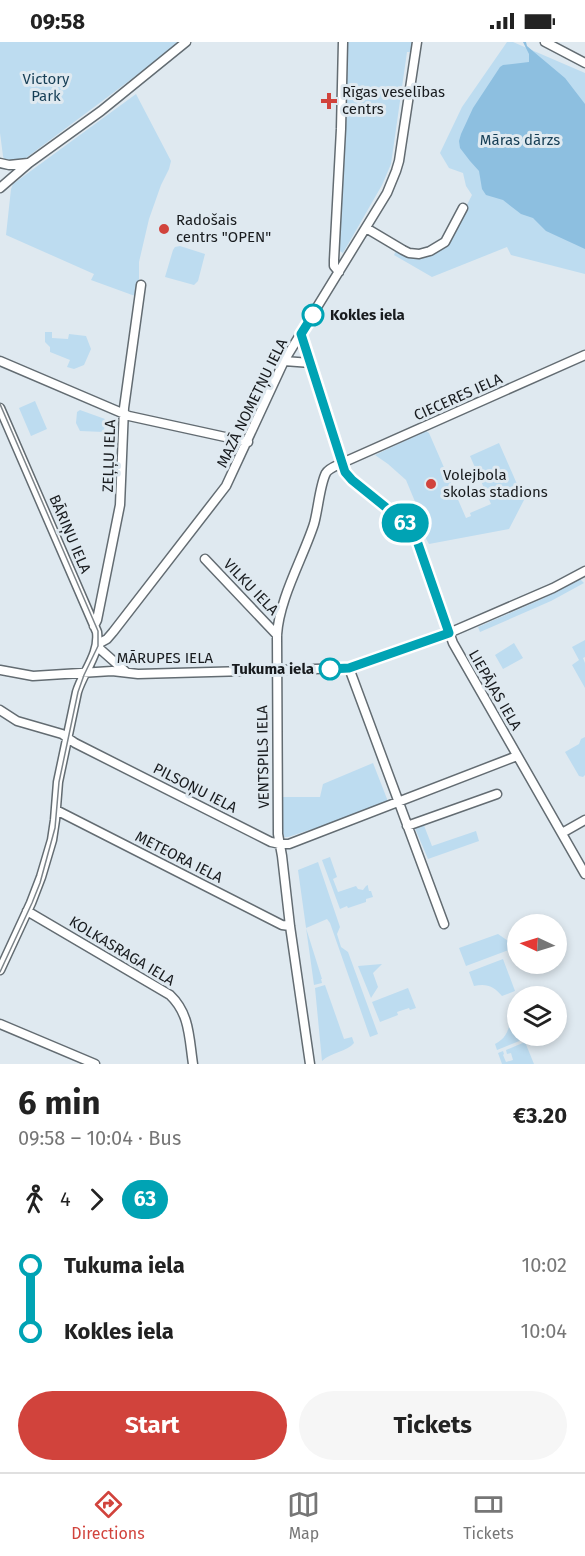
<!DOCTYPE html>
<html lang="en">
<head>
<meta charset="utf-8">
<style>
	body { margin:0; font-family:"Fira Sans",sans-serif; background:#f6f6f6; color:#222; height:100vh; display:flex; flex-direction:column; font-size:22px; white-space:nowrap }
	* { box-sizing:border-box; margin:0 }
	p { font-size:20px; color:#767676 }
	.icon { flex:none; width:33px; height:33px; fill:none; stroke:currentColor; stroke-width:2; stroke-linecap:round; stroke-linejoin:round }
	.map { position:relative; height:1022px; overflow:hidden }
	.sheet { display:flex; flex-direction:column; background:#fff; flex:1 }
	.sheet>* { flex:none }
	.badge { padding:0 12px; border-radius:20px; font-size:21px; line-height:39px }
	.needle { width:39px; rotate:274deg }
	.buttons { position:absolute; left:507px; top:872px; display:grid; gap:12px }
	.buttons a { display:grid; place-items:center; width:60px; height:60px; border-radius:50%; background:#fff; box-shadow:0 3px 9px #0003; font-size:30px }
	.map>.badge { position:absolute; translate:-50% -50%; box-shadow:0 0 0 3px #fff }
	.legs { display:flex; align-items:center; gap:9px; height:66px; padding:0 18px; font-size:20px }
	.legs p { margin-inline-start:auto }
	.head { display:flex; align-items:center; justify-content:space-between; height:102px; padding:0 18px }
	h1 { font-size:33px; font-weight:700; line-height:45px }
	.action { display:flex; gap:12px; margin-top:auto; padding:12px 18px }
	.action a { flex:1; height:69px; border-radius:36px; background:#d1433c; color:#fff; font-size:24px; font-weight:700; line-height:69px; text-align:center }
	.action a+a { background:#f6f6f6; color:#222 }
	ul { padding:0 18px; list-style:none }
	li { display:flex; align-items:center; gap:21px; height:66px; font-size:22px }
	li i { display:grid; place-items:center; width:9px; height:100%; margin:0 8px; background:currentColor }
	li i::after { content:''; width:15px; height:15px; margin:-8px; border:4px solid; border-radius:50%; background:#fff }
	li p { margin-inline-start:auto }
	li:first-child i { background:linear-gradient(#0000 50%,currentColor 0) }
	li:last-child i { background:linear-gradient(currentColor 50%,#0000 0) }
	.status { display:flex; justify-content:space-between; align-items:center; height:42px; padding:0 30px; background:#fff; direction:ltr }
	.status svg { height:16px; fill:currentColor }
	.tabs { display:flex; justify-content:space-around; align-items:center; height:84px; border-top:2px solid #e0e0e0; background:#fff; font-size:16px; color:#767676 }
	.tabs a { display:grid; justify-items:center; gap:3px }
	.tabs .active { color:#d1433c }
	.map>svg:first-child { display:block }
</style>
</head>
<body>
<div class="status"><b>09:58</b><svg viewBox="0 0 49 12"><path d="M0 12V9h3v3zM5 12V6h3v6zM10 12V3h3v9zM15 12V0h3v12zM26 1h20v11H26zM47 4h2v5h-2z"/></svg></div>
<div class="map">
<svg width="585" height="1022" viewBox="0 0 585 1022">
	<rect width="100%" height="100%" fill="#dfe9f0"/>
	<path fill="#bddcf0" d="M0 0H179L173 6 26 116 9 120 4 117 3 114 0 91Z
		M348 0H412L411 10H407L391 122 382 143 343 211 338 208 346 80Z
		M507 0H513L585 31V232L511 213 507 205 432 235 394 213 396 209 411 214 448 200 472 153 466 144 463 131 449 126 440 111 462 65Z
		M136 52 171 119 169 127 161 143 149 177 139 220V242L137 254H135L91 238 94 232 6 193 11 147 13 142Z
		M180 204 205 212 198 239 194 243 165 235 173 208 175 205Z
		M45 290H52V296L68 297 69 292 86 294 91 307 84 323 74 327 67 325 70 318 50 310V305L45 300Z
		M35 359 47 387 31 394 19 366Z
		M80 368 105 377 104 390 80 389 76 381 77 370Z
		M426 389 429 391 466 476 471 474 470 471 491 462 470 414 499 401 524 458 509 487 429 502 416 479 406 471 416 462 406 438 388 422 375 413Z
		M578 537 581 538 584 541 551 559 480 590 478 585 542 557Z
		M585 598V615L583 616 585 621V646L572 623 579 618 572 605Z
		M514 601 523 616 503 627 495 613Z
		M585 695V733L583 735 579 734 565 710 579 702 581 697Z
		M373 721 389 762 288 795H284L282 789 283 755H281H320L323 742Z
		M423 781 432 804 476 789 479 799 428 817 414 784Z
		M330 815 337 835 333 837 338 850 356 844 358 847 363 848 366 844 368 843V845L369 849H371L373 855 366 857V860L348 866 347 864 340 867 322 818Z
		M318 820 340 885 337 892 341 905 348 910 378 992 370 995 330 881 327 877 306 886 322 937H321L322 941 314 943 298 828Z
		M498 892 517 905 466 924 459 906Z
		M503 917 515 949 502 954C494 944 486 941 474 944L469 930Z
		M382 922 373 931 378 945 371 956 358 924Z
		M325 943 344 997 352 995 354 1001C347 1010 331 1010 322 1019L315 946Z
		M408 946 416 966 410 968 409 966 397 970 398 973 380 980 372 960Z
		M517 972 518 993 532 994 497 1008 495 1002C507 996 509 987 511 975Z
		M525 1000 534 1022H502L498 1011 503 1009 504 1012 503 1013 506 1020 513 1018 511 1011 507 1012 506 1008Z"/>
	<path fill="#8dbfe0" d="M523 0H526L527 4 534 10 565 36 585 62V207L546 189 533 176 521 172 503 158 486 153 482 147 479 129 470 119 460 106 459 99 461 92 473 66 500 25 503 23 529 20V12Z"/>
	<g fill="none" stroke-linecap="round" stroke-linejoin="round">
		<defs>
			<path id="minor" d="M545 0 585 21
				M0 121 9 123 28 121
				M0 146 29 121 101 69 186 0
				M366 186 403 208 409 211 419 212 430 209 445 200 463 166
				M339 230 334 224V218L341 87 343 0
				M301 292 345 430 352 438 404 480 416 496 453 601 585 832
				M0 319 129 374 248 400
				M284 319 311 321
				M0 366 97 590C100 612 83 630 77 650L58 740 55 778 52 798 41 835 31 861 0 928
				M205 517 277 593
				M94 584 97 578 120 463 124 366 141 243
				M98 602 107 597 113 590 226 444 284 319 387 151 396 129 399 119 417 0
				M98 602 100 607 126 630
				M349 626 444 882
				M0 628 33 634 112 629 138 632 349 626 449 591 553 546 585 529
				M0 668 17 679 62 692 75 701 271 800 280 802H289L517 714
				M56 768 282 883 290 884
				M407 784 497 752
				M562 791 585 778
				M27 869 170 953C190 972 189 996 193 1022
				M0 982 95 1022
				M310 1022 290 884 282 814 278 792 277 593C279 557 303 516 314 482 318 468 320 442 326 431 329 426 336 424 342 421L585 313"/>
		</defs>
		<use href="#minor" stroke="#636c72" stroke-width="11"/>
		<use href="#minor" stroke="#fff" stroke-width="8"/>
		<path stroke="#7e858a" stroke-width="1.5" d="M0 362 98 589V604L84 633 78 650 59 740 55 786 40 841 32 861 0 930"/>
	</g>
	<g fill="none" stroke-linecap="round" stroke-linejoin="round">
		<defs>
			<path id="line-1" d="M313 273 301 292 345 430 352 438 404 480 416 496 449 591 349 626 330 627"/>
		</defs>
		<use href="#line-1" stroke="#fff" stroke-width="14"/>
		<use href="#line-1" stroke="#00a3b4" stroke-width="9"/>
	</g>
	<g fill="#d1433c" stroke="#dfe9f0" stroke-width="2">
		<path d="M326 50h6v6h6v6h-6v6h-6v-6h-6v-6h6z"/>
		<circle cx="164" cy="187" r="6"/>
		<circle cx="431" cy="442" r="6"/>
	</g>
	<g fill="#fff" stroke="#00a3b4" stroke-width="3">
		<circle cx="313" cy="273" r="10"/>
		<circle cx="330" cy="627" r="10"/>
	</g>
	<g text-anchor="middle" stroke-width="6" stroke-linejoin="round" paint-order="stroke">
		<g font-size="15" fill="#163e55" stroke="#dfe9f0">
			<text x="46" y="42">Victory<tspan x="46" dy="17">Park</tspan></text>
			<text x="520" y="103">Māras dārzs</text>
		</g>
		<g font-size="15" fill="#181b1e" stroke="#dfe9f0" text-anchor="start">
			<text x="342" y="55">Rīgas veselības<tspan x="342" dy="17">centrs</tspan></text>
			<text x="176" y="183">Radošais<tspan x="176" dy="17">centrs "OPEN"</tspan></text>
			<text x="443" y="438">Volejbola<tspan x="443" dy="17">skolas stadions</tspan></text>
		</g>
		<g font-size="15" font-weight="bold" fill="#181b1e" stroke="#dfe9f0" text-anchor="start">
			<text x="330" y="278">Kokles iela</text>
			<text x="314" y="632" text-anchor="end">Tukuma iela</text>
		</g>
		<g font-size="15" fill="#181b1e" stroke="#dfe9f0">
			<text transform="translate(458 355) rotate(-24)" y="5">CIECERES IELA</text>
			<text transform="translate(252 361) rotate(-64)" y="5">MAZĀ NOMETŅU IELA</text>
			<text transform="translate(109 414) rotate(-88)" y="5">ZEĻĻU IELA</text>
			<text transform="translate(70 492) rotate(67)" y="5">BĀRIŅU IELA</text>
			<text transform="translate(251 545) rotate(46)" y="5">VILKU IELA</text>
			<text x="165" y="621">MĀRUPES IELA</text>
			<text transform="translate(495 648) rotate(60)" y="5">LIEPĀJAS IELA</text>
			<text transform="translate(263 715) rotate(-91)" y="5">VENTSPILS IELA</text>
			<text transform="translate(195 746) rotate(27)" y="5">PILSOŅU IELA</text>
			<text transform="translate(179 815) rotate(27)" y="5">METEORA IELA</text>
			<text transform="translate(122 909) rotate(31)" y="5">KOLKASRAGA IELA</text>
		</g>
	</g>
</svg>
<div class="buttons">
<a><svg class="needle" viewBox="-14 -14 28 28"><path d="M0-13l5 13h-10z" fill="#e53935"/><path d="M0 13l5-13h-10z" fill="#767676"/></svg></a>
<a><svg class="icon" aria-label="layers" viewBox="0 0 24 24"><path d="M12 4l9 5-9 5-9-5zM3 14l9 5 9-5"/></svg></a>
</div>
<b class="badge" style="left:405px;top:481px;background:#00a3b4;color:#fff">63</b>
</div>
<section class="sheet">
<div class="head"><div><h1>6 min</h1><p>09:58 – 10:04 · Bus</p></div><b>€3.20</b></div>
<div class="legs"><svg class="icon" aria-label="walk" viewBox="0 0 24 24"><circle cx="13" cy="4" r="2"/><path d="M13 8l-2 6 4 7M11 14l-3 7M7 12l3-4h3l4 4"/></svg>4<svg class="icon" aria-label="forward" viewBox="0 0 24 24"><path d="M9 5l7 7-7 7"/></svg><b class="badge" style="background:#00a3b4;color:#fff">63</b></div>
<ul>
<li><i style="color:#00a3b4"></i><b>Tukuma iela</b><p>10:02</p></li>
<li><i style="color:#00a3b4"></i><b>Kokles iela</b><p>10:04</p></li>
</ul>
<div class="action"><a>Start</a><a>Tickets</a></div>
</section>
<nav class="tabs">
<a class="active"><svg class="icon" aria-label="directions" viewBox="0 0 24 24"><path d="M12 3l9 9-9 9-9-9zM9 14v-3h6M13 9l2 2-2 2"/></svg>Directions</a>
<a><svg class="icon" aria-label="map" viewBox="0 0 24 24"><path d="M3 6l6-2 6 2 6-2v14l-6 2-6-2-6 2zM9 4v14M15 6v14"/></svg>Map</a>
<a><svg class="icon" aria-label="tickets" viewBox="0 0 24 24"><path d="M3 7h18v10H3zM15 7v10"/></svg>Tickets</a>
</nav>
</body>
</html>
